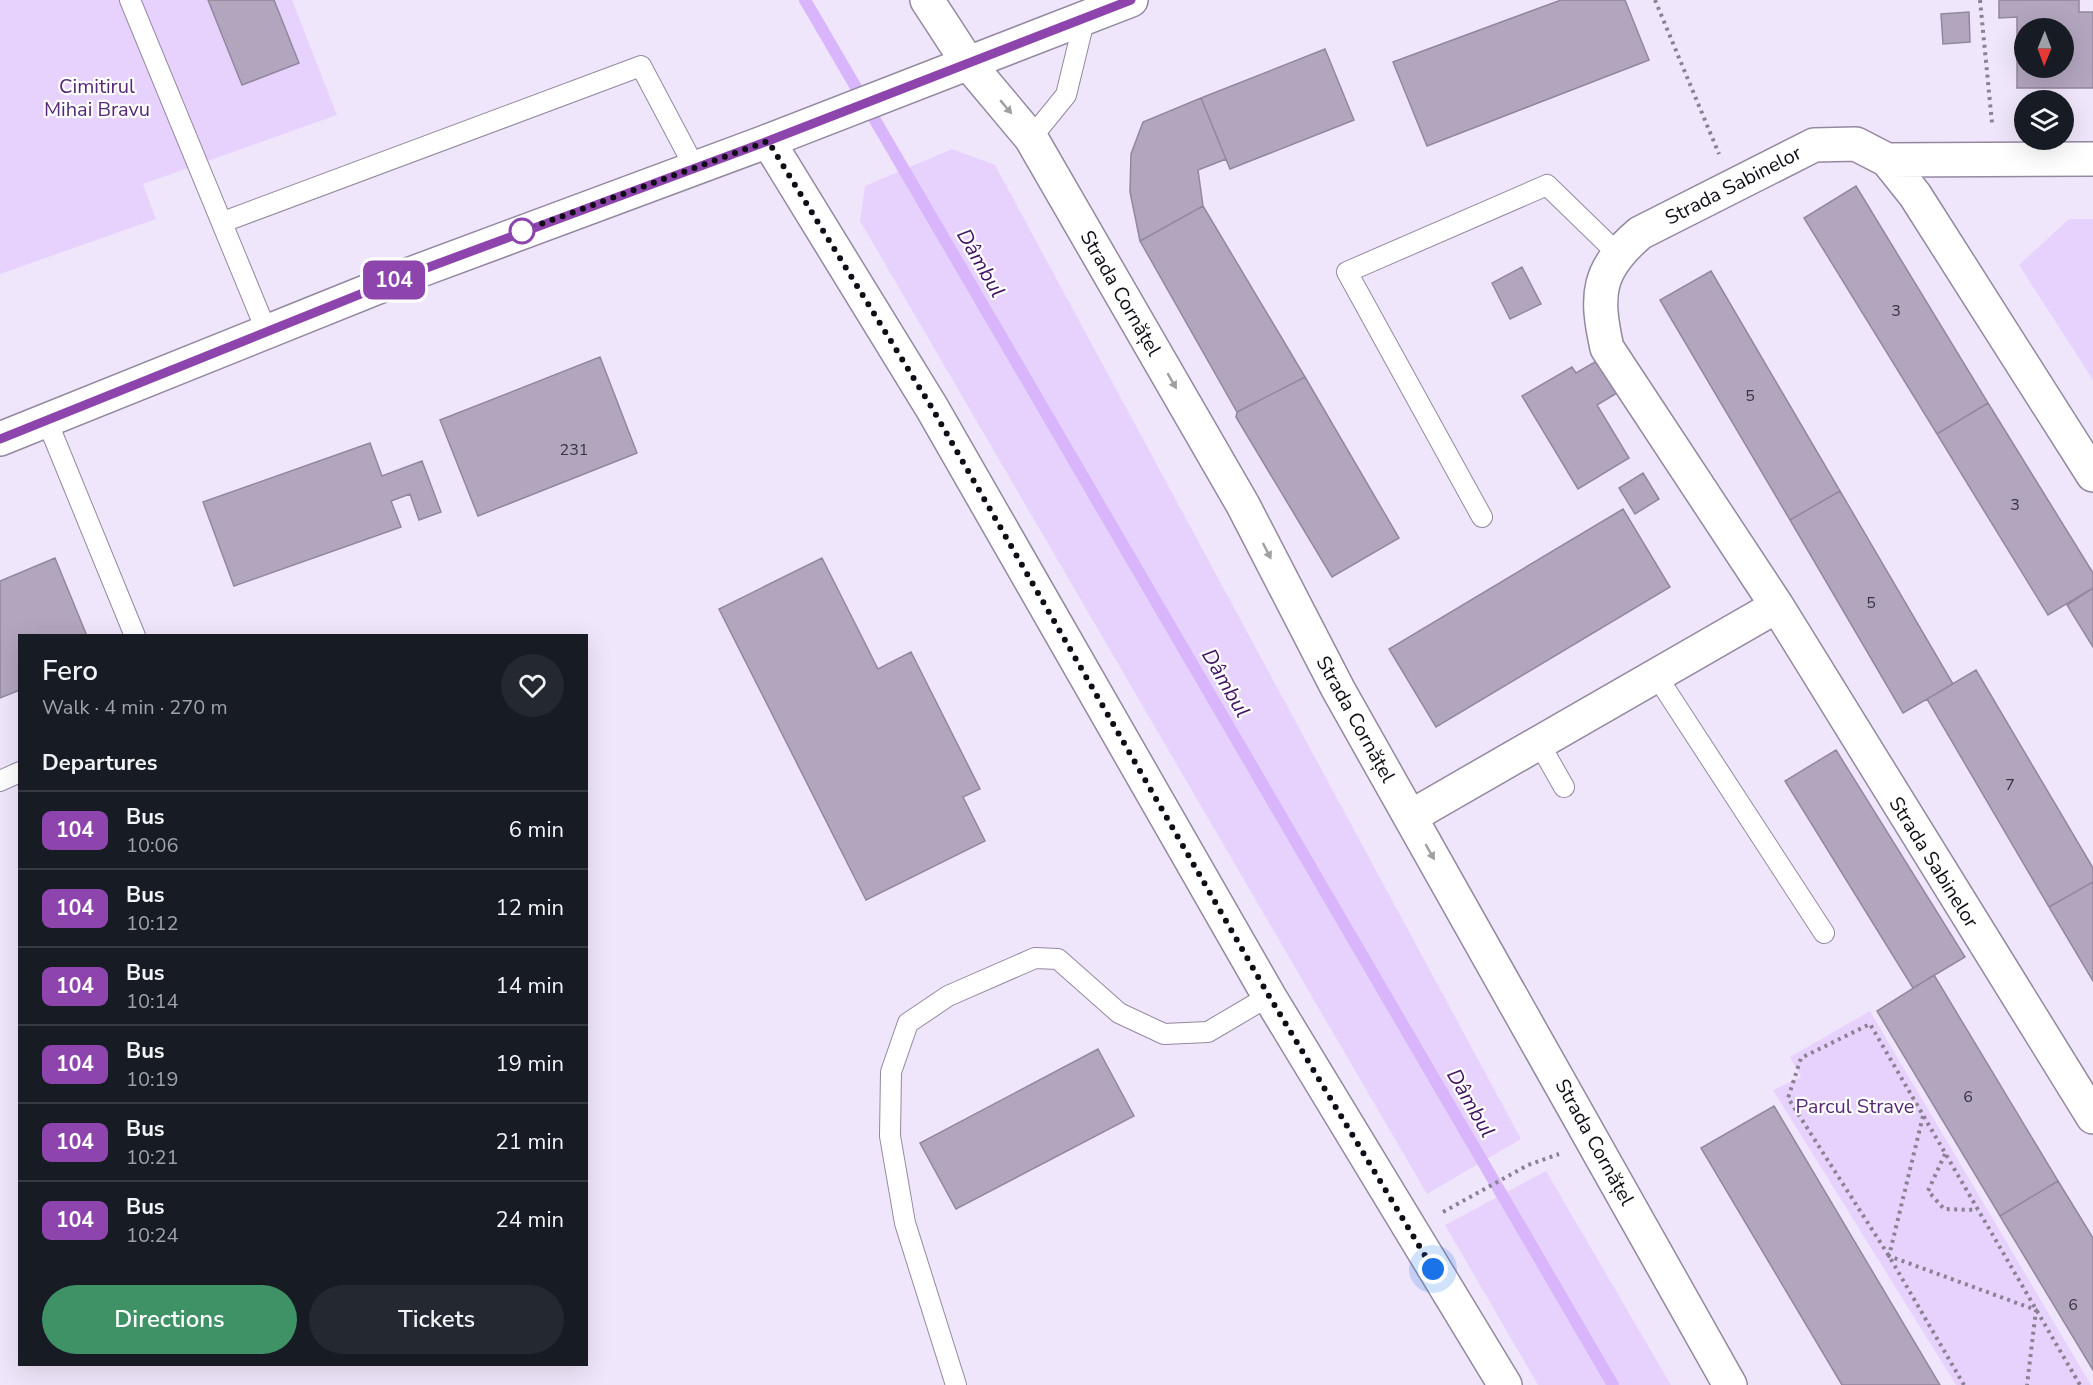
<!DOCTYPE html>
<html lang="en">
<head>
<meta charset="utf-8">
<style>
	body { margin:0; font-family:"Nunito Sans",sans-serif; background:#242831; color:#f1f3f6; height:100vh; display:flex; flex-direction:column; font-size:22px; white-space:nowrap }
	* { box-sizing:border-box; margin:0 }
	p { font-size:20px; color:#9ea1a6 }
	.icon { flex:none; width:33px; height:33px; fill:none; stroke:currentColor; stroke-width:2; stroke-linecap:round; stroke-linejoin:round }
	.map { position:relative; flex:1; overflow:hidden }
	.details { position:absolute; left:18px; top:634px; width:570px; height:732px; display:flex; flex-direction:column; background:#171b24; border-radius:0px; box-shadow:0 6px 24px #0002 }
	.details>* { flex:none }
	.badge { padding:0 12px; border-radius:9px; font-size:21px; line-height:39px }
	.needle { width:39px; rotate:181deg }
	.controls { position:absolute; left:2014px; top:18px; display:grid; gap:12px }
	.controls a { display:grid; place-items:center; width:60px; height:60px; border-radius:50%; background:#171b24; box-shadow:0 6px 24px #0002; font-size:30px }
	.you { position:absolute; width:30px; height:30px; margin:-15px; border:4px solid #fff; border-radius:50%; background:#1a73e8; box-shadow:0 0 0 9px #1a73e833 }
	.map>.badge { position:absolute; translate:-50% -50%; box-shadow:0 0 0 3px #fff }
	h2 { padding:0 24px; font-size:22px; line-height:54px }
	.round { display:grid; place-items:center; flex:none; width:63px; height:63px; border-radius:32px; background:#242831 }
	.summary { display:flex; align-items:center; justify-content:space-between; height:102px; padding:0 24px }
	h1 { font-size:28px; font-weight:600; line-height:45px }
	.cta { display:flex; gap:12px; margin-top:auto; padding:12px 24px }
	.cta a { flex:1; height:69px; border-radius:36px; background:#3e9265; color:#fff; font-size:24px; font-weight:600; line-height:69px; text-align:center }
	.cta a+a { background:#242831; color:#f1f3f6 }
	ul { padding:0; list-style:none }
	li { display:flex; align-items:center; gap:18px; height:78px; padding:0 24px; border-top:2px solid #363941 }
	li div { flex:1 }
	li b { display:block; font-size:22px }
	li em { font-style:normal }
	li .badge { min-width:66px; font-weight:700; text-align:center }
	.map>svg:first-child { display:block }
</style>
</head>
<body>
<div class="map">
<svg width="2093" height="1385" viewBox="0 0 2093 1385">
	<rect width="100%" height="100%" fill="#f0e6fb"/>
	<path fill="#e7d2fd" d="M0 0H292L337 115 143 184 156 219 0 274Z
		M952 149 995 165 1521 1139 1427 1194 860 221 865 186Z
		M2069 219H2093V380L2019 265Z
		M1870 1011 2091 1385H1956L1773 1090 1801 1077 1790 1057Z
		M1546 1171 1671 1385H1538L1445 1225Z"/>
	<g fill="none" stroke-linecap="round" stroke-linejoin="round">
		<path stroke="#d9b6fb" stroke-width="12" d="M805 0 1613 1385"/>
	</g>
	<path fill="#b2a6bf" stroke="#93879f" stroke-width="1.5" fill-rule="evenodd" d="M208 0H274L299 63 242 85Z
		M1561 0H1625L1649 60 1427 146 1393 62Z
		M1999 0H2079V12H2093V88H2017V17L1999 18ZM2025 28H2064V68H2025Z
		M1969 12 1970 42 1943 44 1941 14Z
		M1325 49 1354 120 1230 169 1201 98Z
		M1201 98 1226 159 1198 170 1203 206 1140 241 1130 192 1131 154 1143 122Z
		M1856 186 1988 403 1937 434 1804 218Z
		M1203 206 1305 377 1237 412 1140 241Z
		M1522 267 1541 304 1510 319 1492 283Z
		M1711 271 1840 491 1790 520 1660 300Z
		M600 357 637 453 478 516 440 420Z
		M1602 358 1622 390 1597 405 1629 458 1578 489 1522 396 1572 367 1576 373Z
		M1305 377 1399 538 1332 577 1236 417 1237 412Z
		M1988 403 2093 573V588L2048 615 1937 434Z
		M370 443 382 476 422 461 441 512 419 520 410 494 391 501 401 527 234 586 203 502Z
		M1643 473 1659 499 1635 514 1619 488Z
		M1840 491 1953 684 1903 713 1790 520Z
		M1623 509 1670 587 1436 727 1389 649Z
		M55 558 87 636H20V690L0 698V581Z
		M822 558 878 669 911 652 980 789 963 797 985 841 866 900 719 609Z
		M2093 588V647L2067 605Z
		M1976 670 2093 868V882L2049 907 1927 699Z
		M1836 750 1965 957 1913 988 1785 781Z
		M2093 882V981L2049 907Z
		M1934 975 2058 1181 2000 1216 1877 1011Z
		M1098 1049 1134 1116 956 1209 920 1143Z
		M1774 1106 1940 1385H1842L1701 1148Z
		M2058 1181 2093 1238V1370L2000 1216Z"/>
	<g fill="none" stroke-linecap="round" stroke-linejoin="round">
		<defs>
			<path id="service" d="M130 0 266 330
				M1031 138 1066 95 1085 17
				M223 222 641 66 695 168
				M47 421 135 636
				M1482 517 1347 272 1547 185 1617 253
				M1656 675 1824 933
				M1539 743 1564 787
				M0 781 20 772
				M956 1385 905 1223 890 1136 891 1072 908 1023 948 996 1035 958 1058 959 1119 1013 1164 1034 1208 1032 1269 996"/>
			<path id="minor" d="M927 0 968 63 1031 138 1243 505 1338 689 1730 1385
				M1887 160 2093 159
				M2093 475 1915 195 1887 160 1856 144 1814 145 1640 233C1597 270 1595 294 1607 348L1777 606 2093 1117
				M1410 817 1777 606"/>
			<path id="tertiary" d="M768 141 932 408 1269 996 1505 1385"/>
			<path id="secondary" d="M0 439 413 273 768 141 1131 0"/>
		</defs>
		<use href="#service" stroke="#9488a0" stroke-width="22"/>
		<use href="#minor" stroke="#9488a0" stroke-width="36"/>
		<use href="#tertiary" stroke="#9488a0" stroke-width="36"/>
		<use href="#secondary" stroke="#9488a0" stroke-width="36"/>
		<path stroke="#8a8292" stroke-width="4" stroke-dasharray="3 4.5" stroke-linecap="butt" d="M1655 0 1719 154
			M1980 0 1992 123
			M1923 1116 1889 1256 2036 1310 2027 1385
			M1945 1154 1928 1191 1944 1209 1977 1210
			M1443 1212 1528 1165 1559 1154
			M1964 1385 1889 1256 1788 1098 1801 1058 1870 1024 2080 1385"/>
		<use href="#service" stroke="#fff" stroke-width="20"/>
		<use href="#minor" stroke="#fff" stroke-width="33"/>
		<use href="#tertiary" stroke="#fff" stroke-width="33"/>
		<use href="#secondary" stroke="#fff" stroke-width="33"/>
	</g>
	<defs><path id="oneway-solid" d="M-6-.8H1V-3.2L6.5 0L1 3.2V.8H-6Z" transform="scale(1.5)"/></defs>
	<g fill="#a09ea2">
		<use href="#oneway-solid" transform="translate(1006 107) rotate(50)"/>
		<use href="#oneway-solid" transform="translate(1172 381) rotate(60)"/>
		<use href="#oneway-solid" transform="translate(1267 551) rotate(63)"/>
		<use href="#oneway-solid" transform="translate(1430 852) rotate(60)"/>
	</g>
	<g fill="none" stroke-linecap="round" stroke-linejoin="round">
		<defs>
			<path id="line" d="M0 439 413 273 768 141 1131 0"/>
		</defs>
		<use href="#line" stroke="#fff" stroke-width="14"/>
		<use href="#line" stroke="#8e44ad" stroke-width="9"/>
		<path stroke="#110d16" stroke-width="6" stroke-dasharray="0 10.8" d="M522 231 768 141 932 408 1269 996 1433 1269"/>
	</g>
	<circle fill="#fff" stroke="#8e44ad" stroke-width="3" cx="522" cy="231" r="12"/>
	<g text-anchor="middle" stroke-width="4.5" stroke-linejoin="round" paint-order="stroke">
		<g font-size="16" fill="#393340">
			<text x="1896" y="316">3</text>
			<text x="1750" y="401">5</text>
			<text x="574" y="455">231</text>
			<text x="2015" y="510">3</text>
			<text x="1871" y="608">5</text>
			<text x="2010" y="790">7</text>
			<text x="1968" y="1102">6</text>
			<text x="2073" y="1310">6</text>
		</g>
		<g font-size="20" fill="#552977" stroke="#fff">
			<text x="97" y="93">Cimitirul<tspan x="97" dy="23">Mihai Bravu</tspan></text>
			<text x="1855" y="1113">Parcul Strave</text>
		</g>
		<g font-size="20" fill="#110d16" stroke="#fff">
			<text transform="translate(1733 185) rotate(-27)" y="7">Strada Sabinelor</text>
			<text transform="translate(1121 293) rotate(60)" y="7">Strada Cornățel</text>
			<text transform="translate(1356 719) rotate(61)" y="7">Strada Cornățel</text>
			<text transform="translate(1934 862) rotate(58)" y="7">Strada Sabinelor</text>
			<text transform="translate(1595 1142) rotate(61)" y="7">Strada Cornățel</text>
		</g>
		<g font-size="21" font-style="italic" fill="#421362" stroke="#fff">
			<text transform="translate(981 263) rotate(60)" y="7">Dâmbul</text>
			<text transform="translate(1226 683) rotate(60)" y="7">Dâmbul</text>
			<text transform="translate(1471 1103) rotate(60)" y="7">Dâmbul</text>
		</g>
	</g>
</svg>
<div class="controls">
<a><svg class="needle" viewBox="-14 -14 28 28"><path d="M0-13l5 13h-10z" fill="#e53935"/><path d="M0 13l5-13h-10z" fill="#9ea1a6"/></svg></a>
<a><svg class="icon" aria-label="layers" viewBox="0 0 24 24"><path d="M12 4l9 5-9 5-9-5zM3 14l9 5 9-5"/></svg></a>
</div>
<div class="you" style="left:1433px;top:1269px"></div>
<b class="badge" style="left:394px;top:280px;background:#8e44ad;color:#fff">104</b>
<section class="details">
<div class="summary"><div><h1>Fero</h1><p>Walk · 4 min · 270 m</p></div><a class="round"><svg class="icon" aria-label="heart" viewBox="0 0 24 24"><path d="M12 20l-8-8c-3-5 5-10 8-4 3-6 11-1 8 4z"/></svg></a></div>
<h2>Departures</h2>
<ul>
<li><span class="badge" style="background:#8e44ad;color:#fff">104</span><div><b>Bus</b><p>10:06</p></div><em>6 min</em></li>
<li><span class="badge" style="background:#8e44ad;color:#fff">104</span><div><b>Bus</b><p>10:12</p></div><em>12 min</em></li>
<li><span class="badge" style="background:#8e44ad;color:#fff">104</span><div><b>Bus</b><p>10:14</p></div><em>14 min</em></li>
<li><span class="badge" style="background:#8e44ad;color:#fff">104</span><div><b>Bus</b><p>10:19</p></div><em>19 min</em></li>
<li><span class="badge" style="background:#8e44ad;color:#fff">104</span><div><b>Bus</b><p>10:21</p></div><em>21 min</em></li>
<li><span class="badge" style="background:#8e44ad;color:#fff">104</span><div><b>Bus</b><p>10:24</p></div><em>24 min</em></li>
</ul>
<div class="cta"><a>Directions</a><a>Tickets</a></div>
</section>
</div>
</body>
</html>
